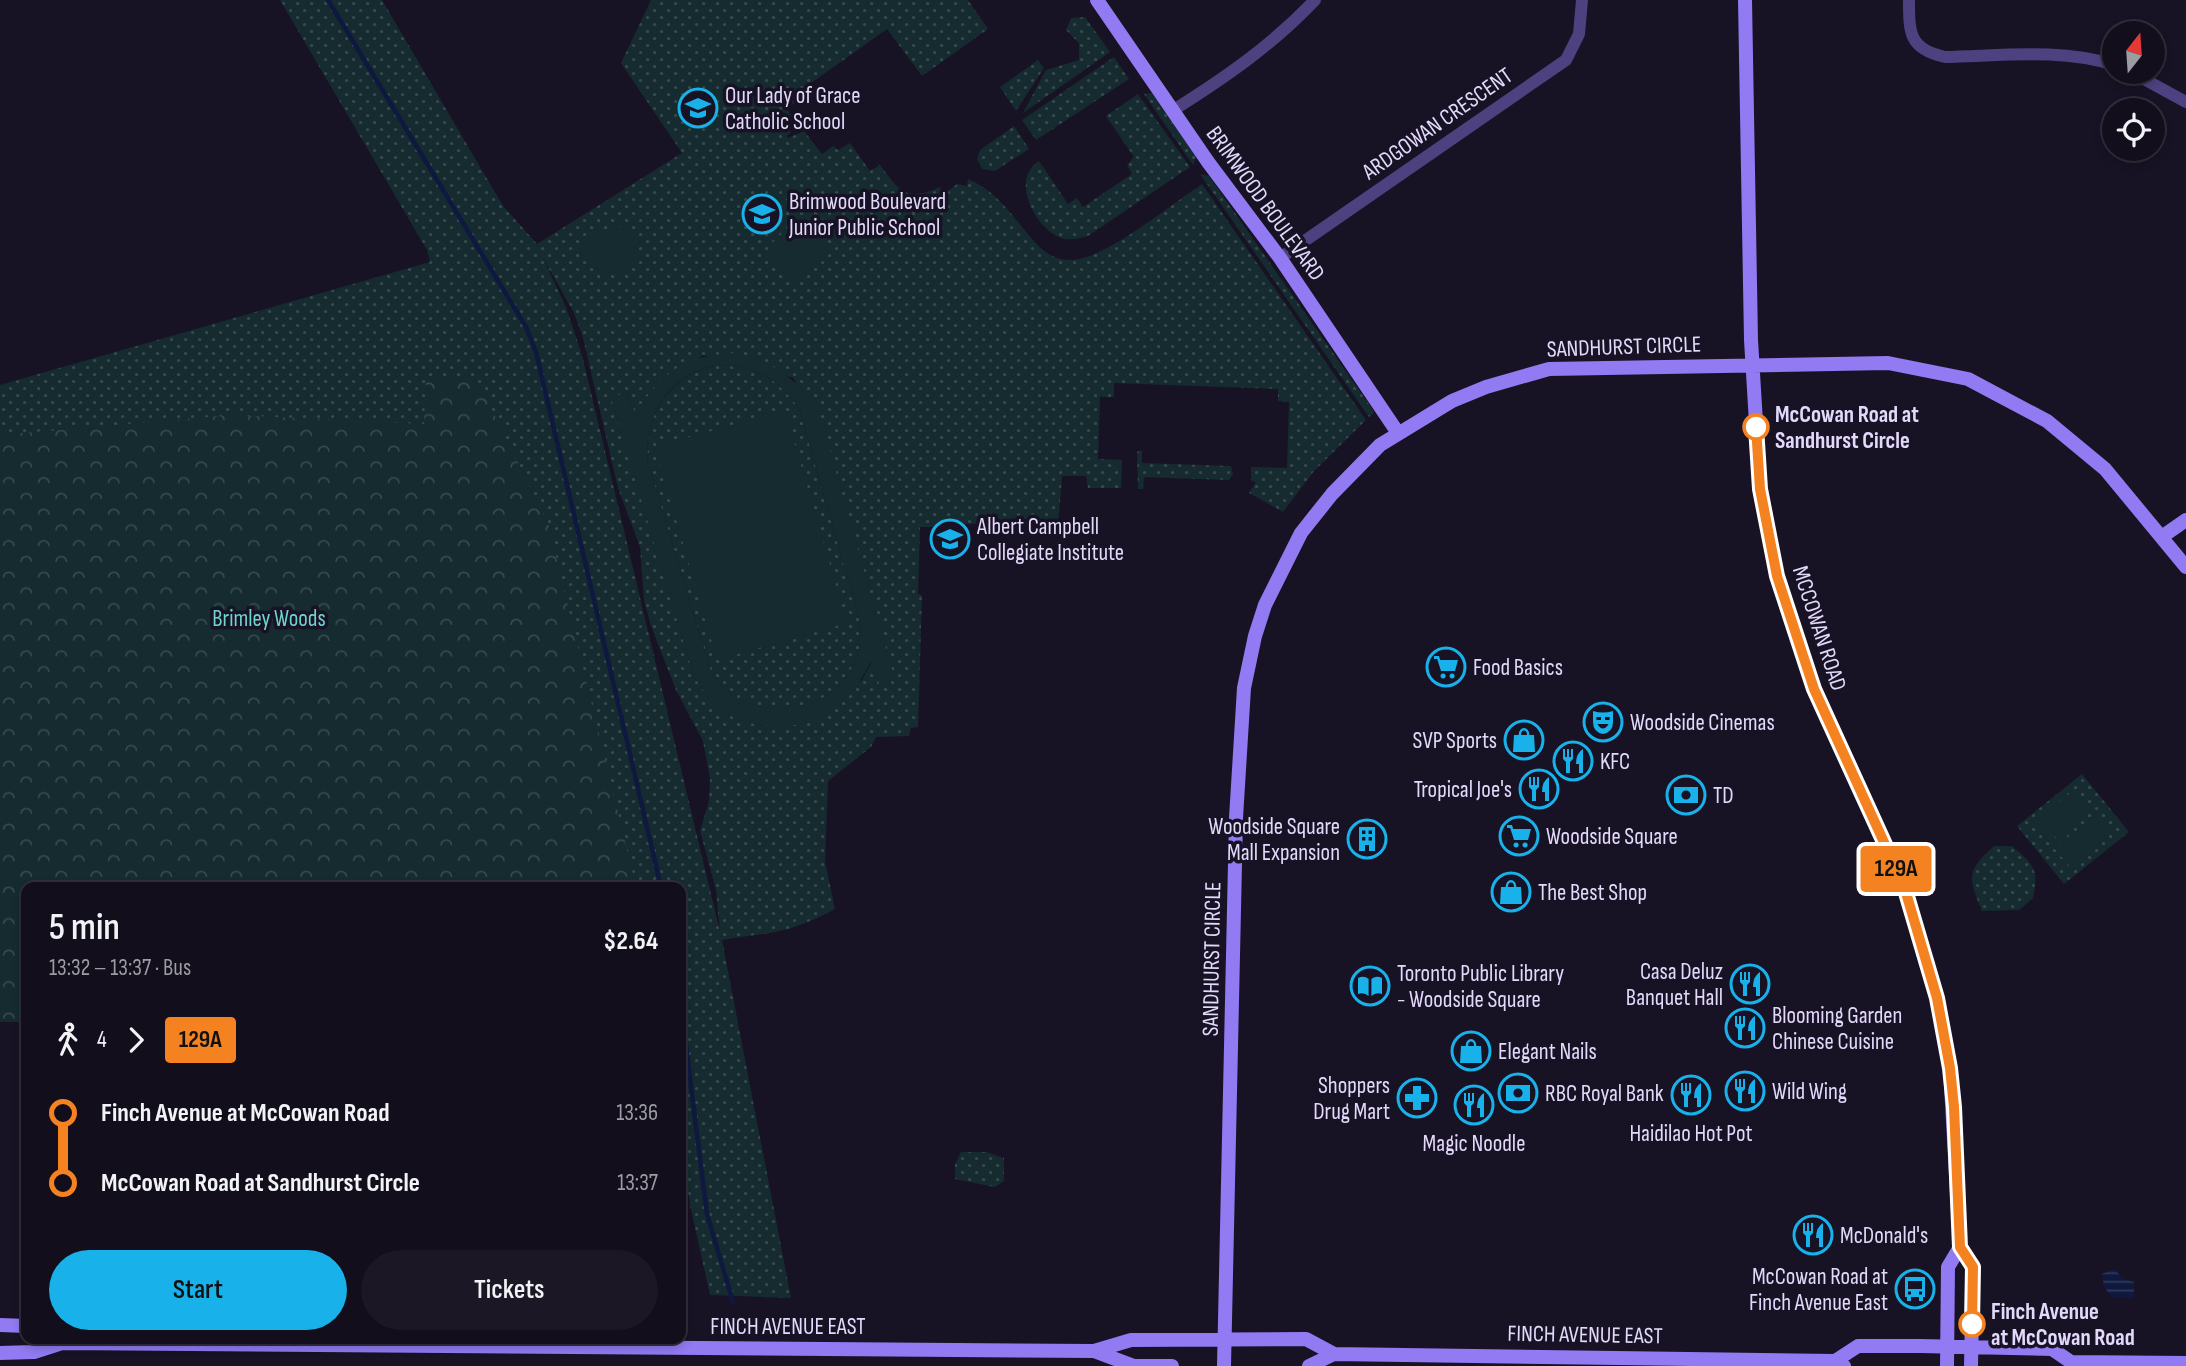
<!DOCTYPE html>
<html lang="en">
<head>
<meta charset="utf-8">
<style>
	body { margin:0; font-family:"Sofia Sans Condensed",sans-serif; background:#1b1725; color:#f1f3f6; height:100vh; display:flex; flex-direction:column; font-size:26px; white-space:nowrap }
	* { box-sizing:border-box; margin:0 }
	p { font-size:23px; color:#9c9ca3 }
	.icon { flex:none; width:38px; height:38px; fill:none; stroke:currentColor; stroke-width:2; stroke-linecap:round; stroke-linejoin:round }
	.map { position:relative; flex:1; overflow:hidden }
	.side { position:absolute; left:21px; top:882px; width:665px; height:462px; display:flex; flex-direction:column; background:#120e1c; border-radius:14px; box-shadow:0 4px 10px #0003,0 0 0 2px #312e3b }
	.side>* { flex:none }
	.badge { padding:0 14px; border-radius:5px; font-size:24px; line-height:46px }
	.needle { width:46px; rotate:17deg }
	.buttons { position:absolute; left:2102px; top:21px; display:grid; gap:14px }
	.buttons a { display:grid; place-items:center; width:63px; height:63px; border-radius:50%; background:#120e1c; box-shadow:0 4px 10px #0003,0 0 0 2px #312e3b; font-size:35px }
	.map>.badge { position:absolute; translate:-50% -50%; box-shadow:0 0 0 4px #fff }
	.legs { display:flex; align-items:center; gap:10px; height:77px; padding:0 28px; font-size:23px }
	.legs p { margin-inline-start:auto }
	.head { display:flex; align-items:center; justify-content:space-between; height:119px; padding:0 28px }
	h1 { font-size:38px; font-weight:600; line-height:52px }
	.action { display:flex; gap:14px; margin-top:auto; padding:14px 28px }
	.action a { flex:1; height:80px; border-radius:42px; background:#18b1e9; color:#111; font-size:28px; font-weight:600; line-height:80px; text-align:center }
	.action a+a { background:#1b1725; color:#f1f3f6 }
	ul { padding:0 28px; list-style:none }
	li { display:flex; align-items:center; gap:24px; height:70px; font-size:26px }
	li i { display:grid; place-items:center; width:10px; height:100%; margin:0 9px; background:currentColor }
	li i::after { content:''; width:18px; height:18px; margin:-9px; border:5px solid; border-radius:50%; background:#120e1c }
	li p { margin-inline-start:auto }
	li:first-child i { background:linear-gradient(#0000 50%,currentColor 0) }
	li:last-child i { background:linear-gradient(currentColor 50%,#0000 0) }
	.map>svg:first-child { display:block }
</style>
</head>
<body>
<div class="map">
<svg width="2186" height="1366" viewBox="0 0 2186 1366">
	<defs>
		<pattern id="green-dots" width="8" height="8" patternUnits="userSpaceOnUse" patternTransform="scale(1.75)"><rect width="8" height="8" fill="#152b2f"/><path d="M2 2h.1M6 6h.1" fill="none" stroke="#37494e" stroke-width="1.8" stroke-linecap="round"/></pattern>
		<pattern id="forest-crowns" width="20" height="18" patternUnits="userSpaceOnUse" patternTransform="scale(1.75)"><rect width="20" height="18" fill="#152b2f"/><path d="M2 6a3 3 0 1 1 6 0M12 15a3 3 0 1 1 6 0" fill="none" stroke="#37494e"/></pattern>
		<pattern id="water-rules" width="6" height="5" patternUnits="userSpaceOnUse" patternTransform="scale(1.75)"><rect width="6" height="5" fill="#0f1940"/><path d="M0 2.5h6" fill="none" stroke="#323a5c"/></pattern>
	</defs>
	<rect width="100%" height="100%" fill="#181225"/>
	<path fill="url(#green-dots)" fill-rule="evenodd" d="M280 0H382L503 206 537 244 682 153 621 63 651 0H968L988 29 922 76 887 29 797 93 800 99 787 109 799 126 813 116 814 119 799 129 794 127 784 112 780 114 791 133 787 135 788 138 804 131 822 154 833 146 838 150 850 143 870 171 880 165C900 192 907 202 940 187L944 194 957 184 967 186 968 179C997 191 1012 216 1033 240 1045 254 1059 263 1079 259 1112 253 1172 204 1202 184L1366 420 1314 471 1283 512 1249 493 1256 482 1251 481V467L1287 468 1289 402 1278 401V389L1114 383V397H1100L1098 459 1122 460 1121 488H1088L1086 476H1062L1058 526 945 523V527H920L918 594 922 595 918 727 911 728 909 736 876 737 871 747 828 781 825 861 835 909C789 934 772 932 722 940L791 1298 710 1295 690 1205 681 1146V887H26V1022H0V385L430 262 427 250ZM543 258 574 313 583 338 618 488 640 547 644 600 651 626 676 690 703 741 710 779 709 801 700 831 716 890 720 932 582 355 566 307ZM703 355 794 378 872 662 862 680 771 726 714 703 694 677 612 398 628 392 635 415Z
		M1085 17 1110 52 1023 113 1046 70 1079 60V43L1066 30 1071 18Z
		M1114 57 1129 79 1036 140 1022 120Z
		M1038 60 1044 68 1016 111 1000 87Z
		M1152 93 1196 157 1193 165 1144 94Z
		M1138 94 1190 167 1088 236C1080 238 1074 240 1066 239 1038 235 1008 180 1039 161L1068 204 1077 198 1083 207 1132 174 1127 165 1134 157 1106 116Z
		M1014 126 1029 149 995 171 982 169 977 159 980 150Z
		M1200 174 1209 176 1373 410 1374 413 1369 417Z
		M721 365C761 369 774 376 799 408L859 618C859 628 861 641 859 650 844 706 780 724 733 696 724 691 718 680 711 672L648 463C643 415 671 371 721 365Z
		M1142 450V463L1231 466 1233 474 1229 480 1144 477 1143 489H1138L1137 452Z
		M2082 774 2129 832 2064 884 2017 826Z
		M1994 846H2012C2034 865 2039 868 2033 898L2019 910 1982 911C1968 878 1966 871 1994 846Z
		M961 1152H986L1004 1158V1181L995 1187 955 1179V1164Z"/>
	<path fill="url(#forest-crowns)" d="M426 376 477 380 548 523 636 887H26V1022H0V435L232 415 424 424Z"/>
	<path fill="#152b2f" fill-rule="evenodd" d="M793 223 813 230 828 252 819 265 793 281 766 258 769 246Z
		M618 225 635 238V257L621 273 606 274 581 256 582 237Z
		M731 353C773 360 791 375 818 408L895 680 880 686 871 662C863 677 853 694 839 706 808 733 749 733 717 707 708 700 701 686 694 677L611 398 628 392 635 414C662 373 681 357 731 353ZM721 365C761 369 774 376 799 408L859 618C859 628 861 640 859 650 844 706 780 723 733 696 724 691 718 680 711 672L648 463C643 415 671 370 721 365Z
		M785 410 847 623 717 660 655 447Z
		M2075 789 2091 808 2049 842 2034 823Z
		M2096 815 2111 834 2070 867 2054 848Z"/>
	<path fill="url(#water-rules)" d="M2114 1269 2124 1279 2134 1282V1298L2112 1297 2104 1287 2102 1274Z"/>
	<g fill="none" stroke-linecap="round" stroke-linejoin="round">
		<path stroke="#0f1940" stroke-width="4.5" d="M328 0 526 327 536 352 661 887
			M681 1006 707 1214 733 1302"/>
		<path stroke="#4e4180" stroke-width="12" d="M1909 0C1909 33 1909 49 1945 57 2000 56 2061 48 2114 65
			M2131 72 2186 102
			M1172 111C1226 77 1271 46 1315 0
			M1280 258 1566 60 1579 34 1582 0"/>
		<path stroke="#917af2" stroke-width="14" d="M1097 0 1208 162 1280 258 1398 433
			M1745 0 1751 340 1760 489 1777 576 1814 689 1904 886 1937 998 1950 1068 1960 1247 1973 1267 1971 1366
			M2163 536 2186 520
			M0 1325 26 1326
			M1094 1351 1134 1366H1172
			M0 1353 34 1352 62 1343 1094 1351 1131 1340 1306 1339 1334 1354 1835 1361 1844 1366
			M1835 1361 1858 1346H1920L2052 1349 2071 1362 2186 1363
			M1224 1366 1236 818 1244 688 1255 636 1265 605 1301 533 1332 494 1380 445 1452 401 1486 387 1549 369 1888 363 1968 379 2047 421 2105 469 2186 567
			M1309 1366 1334 1354
			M1947 1366 1948 1267 1960 1247"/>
	</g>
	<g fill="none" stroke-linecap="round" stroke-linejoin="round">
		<defs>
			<path id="line-1" d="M1756 427 1760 489 1777 576 1814 689 1904 886 1937 998 1950 1068 1954 1107 1960 1247 1973 1267 1972 1324"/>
		</defs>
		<use href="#line-1" stroke="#fff" stroke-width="16"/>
		<use href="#line-1" stroke="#f58220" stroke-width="10"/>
	</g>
	<defs>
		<symbol id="school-ring" viewBox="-11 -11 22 22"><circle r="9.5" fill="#181225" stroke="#18b1e9" stroke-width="1.5"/><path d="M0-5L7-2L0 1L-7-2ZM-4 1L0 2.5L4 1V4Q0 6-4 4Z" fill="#18b1e9"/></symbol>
		<symbol id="supermarket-ring" viewBox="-11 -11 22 22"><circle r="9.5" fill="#181225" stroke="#18b1e9" stroke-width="1.5"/><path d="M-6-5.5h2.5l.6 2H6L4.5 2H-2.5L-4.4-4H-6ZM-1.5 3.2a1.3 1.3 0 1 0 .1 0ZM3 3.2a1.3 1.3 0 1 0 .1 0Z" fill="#18b1e9"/></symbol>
		<symbol id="theatre-ring" viewBox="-11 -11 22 22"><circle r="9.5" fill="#181225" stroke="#18b1e9" stroke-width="1.5"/><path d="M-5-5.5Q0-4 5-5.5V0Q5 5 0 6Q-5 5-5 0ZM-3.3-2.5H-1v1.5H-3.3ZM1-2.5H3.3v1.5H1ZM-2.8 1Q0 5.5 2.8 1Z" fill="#18b1e9"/></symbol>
		<symbol id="shop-ring" viewBox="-11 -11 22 22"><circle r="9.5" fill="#181225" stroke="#18b1e9" stroke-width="1.5"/><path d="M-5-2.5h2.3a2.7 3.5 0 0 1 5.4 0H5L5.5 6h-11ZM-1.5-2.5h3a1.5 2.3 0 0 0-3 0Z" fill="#18b1e9"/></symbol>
		<symbol id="restaurant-ring" viewBox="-11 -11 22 22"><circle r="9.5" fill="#181225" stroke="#18b1e9" stroke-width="1.5"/><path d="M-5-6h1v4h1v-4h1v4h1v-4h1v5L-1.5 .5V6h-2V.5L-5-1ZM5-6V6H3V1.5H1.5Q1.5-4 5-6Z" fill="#18b1e9"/></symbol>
		<symbol id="bank-ring" viewBox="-11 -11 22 22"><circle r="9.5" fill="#181225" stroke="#18b1e9" stroke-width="1.5"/><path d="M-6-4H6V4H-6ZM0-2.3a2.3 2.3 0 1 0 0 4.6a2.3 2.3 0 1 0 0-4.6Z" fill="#18b1e9"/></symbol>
		<symbol id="building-ring" viewBox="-11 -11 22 22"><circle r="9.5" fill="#181225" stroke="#18b1e9" stroke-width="1.5"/><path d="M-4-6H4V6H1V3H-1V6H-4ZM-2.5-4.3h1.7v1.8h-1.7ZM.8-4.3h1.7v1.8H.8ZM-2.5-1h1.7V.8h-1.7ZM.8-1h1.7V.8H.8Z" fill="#18b1e9"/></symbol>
		<symbol id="library-ring" viewBox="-11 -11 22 22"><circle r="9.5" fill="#181225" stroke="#18b1e9" stroke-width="1.5"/><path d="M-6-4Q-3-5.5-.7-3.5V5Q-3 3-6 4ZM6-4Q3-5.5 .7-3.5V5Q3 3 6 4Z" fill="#18b1e9"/></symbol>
		<symbol id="pharmacy-ring" viewBox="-11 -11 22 22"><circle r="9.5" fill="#181225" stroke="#18b1e9" stroke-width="1.5"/><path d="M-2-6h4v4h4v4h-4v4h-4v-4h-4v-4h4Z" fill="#18b1e9"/></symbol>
		<symbol id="bus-ring" viewBox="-11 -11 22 22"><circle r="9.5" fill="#181225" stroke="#18b1e9" stroke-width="1.5"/><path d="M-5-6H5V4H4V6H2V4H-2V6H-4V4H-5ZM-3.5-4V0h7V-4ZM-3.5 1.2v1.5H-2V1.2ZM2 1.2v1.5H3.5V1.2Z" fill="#18b1e9"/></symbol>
	</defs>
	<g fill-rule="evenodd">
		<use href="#school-ring" x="676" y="86" width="44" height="44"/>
		<use href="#school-ring" x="740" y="192" width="44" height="44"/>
		<use href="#school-ring" x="928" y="517" width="44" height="44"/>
		<use href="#supermarket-ring" x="1424" y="645" width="44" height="44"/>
		<use href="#theatre-ring" x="1581" y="700" width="44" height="44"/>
		<use href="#shop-ring" x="1502" y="718" width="44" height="44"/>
		<use href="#restaurant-ring" x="1551" y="739" width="44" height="44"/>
		<use href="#restaurant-ring" x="1517" y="767" width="44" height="44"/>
		<use href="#bank-ring" x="1664" y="773" width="44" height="44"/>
		<use href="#supermarket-ring" x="1497" y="814" width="44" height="44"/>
		<use href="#building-ring" x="1345" y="817" width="44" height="44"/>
		<use href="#shop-ring" x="1489" y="870" width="44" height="44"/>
		<use href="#restaurant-ring" x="1728" y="962" width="44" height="44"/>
		<use href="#library-ring" x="1348" y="964" width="44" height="44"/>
		<use href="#restaurant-ring" x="1723" y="1006" width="44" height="44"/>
		<use href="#shop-ring" x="1449" y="1029" width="44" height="44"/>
		<use href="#restaurant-ring" x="1723" y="1069" width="44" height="44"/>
		<use href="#bank-ring" x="1496" y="1071" width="44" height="44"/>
		<use href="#restaurant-ring" x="1669" y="1073" width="44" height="44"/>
		<use href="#pharmacy-ring" x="1395" y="1076" width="44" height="44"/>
		<use href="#restaurant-ring" x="1452" y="1083" width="44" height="44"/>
		<use href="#restaurant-ring" x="1791" y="1213" width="44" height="44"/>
		<use href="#bus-ring" x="1893" y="1267" width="44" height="44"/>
	</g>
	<g fill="#fff" stroke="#f58220" stroke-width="3.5">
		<circle cx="1756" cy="427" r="12"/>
		<circle cx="1972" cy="1324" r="12"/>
	</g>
	<g text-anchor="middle" stroke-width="7" stroke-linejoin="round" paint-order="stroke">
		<g font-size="23" fill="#e3d9fb" stroke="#181225" text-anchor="start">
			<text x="725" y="103">Our Lady of Grace<tspan x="725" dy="26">Catholic School</tspan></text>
			<text x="789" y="209">Brimwood Boulevard<tspan x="789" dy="26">Junior Public School</tspan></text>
			<text x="977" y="534">Albert Campbell<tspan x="977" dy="26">Collegiate Institute</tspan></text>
			<text x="1473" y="675">Food Basics</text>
			<text x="1630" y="730">Woodside Cinemas</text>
			<text x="1497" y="748" text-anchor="end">SVP Sports</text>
			<text x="1600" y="769">KFC</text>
			<text x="1512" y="797" text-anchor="end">Tropical Joe's</text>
			<text x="1713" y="803">TD</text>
			<text x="1340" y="834" text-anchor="end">Woodside Square<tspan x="1340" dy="26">Mall Expansion</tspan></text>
			<text x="1546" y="844">Woodside Square</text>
			<text x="1538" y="900">The Best Shop</text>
			<text x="1723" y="979" text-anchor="end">Casa Deluz<tspan x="1723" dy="26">Banquet Hall</tspan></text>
			<text x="1397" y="981">Toronto Public Library<tspan x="1397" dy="26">- Woodside Square</tspan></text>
			<text x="1772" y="1023">Blooming Garden<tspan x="1772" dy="26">Chinese Cuisine</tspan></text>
			<text x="1498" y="1059">Elegant Nails</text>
			<text x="1390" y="1093" text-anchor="end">Shoppers<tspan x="1390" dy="26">Drug Mart</tspan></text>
			<text x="1772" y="1099">Wild Wing</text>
			<text x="1545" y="1101">RBC Royal Bank</text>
			<text x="1691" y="1141" text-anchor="middle">Haidilao Hot Pot</text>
			<text x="1474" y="1151" text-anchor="middle">Magic Noodle</text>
			<text x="1840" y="1243">McDonald's</text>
			<text x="1888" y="1284" text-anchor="end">McCowan Road at<tspan x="1888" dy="26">Finch Avenue East</tspan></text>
		</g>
		<g font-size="23" fill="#e3d9fb" stroke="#181225">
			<text transform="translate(1437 123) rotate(-35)" y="8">ARDGOWAN CRESCENT</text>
			<text transform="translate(1266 203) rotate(54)" y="8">BRIMWOOD BOULEVARD</text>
			<text transform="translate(1624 346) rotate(-2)" y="8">SANDHURST CIRCLE</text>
			<text transform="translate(1820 628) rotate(72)" y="8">MCCOWAN ROAD</text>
			<text transform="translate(1211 959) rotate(-89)" y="8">SANDHURST CIRCLE</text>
			<text x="788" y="1334">FINCH AVENUE EAST</text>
			<text transform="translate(1585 1334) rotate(1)" y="8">FINCH AVENUE EAST</text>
		</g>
		<g font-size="23" font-weight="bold" fill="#e3d9fb" stroke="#181225" text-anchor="start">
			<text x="1775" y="422">McCowan Road at<tspan x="1775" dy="26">Sandhurst Circle</tspan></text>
			<text x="1991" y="1319">Finch Avenue<tspan x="1991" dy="26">at McCowan Road</tspan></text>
		</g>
		<g font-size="23" fill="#6cd5cd" stroke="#181225">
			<text x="269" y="626">Brimley Woods</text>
		</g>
	</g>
</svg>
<div class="buttons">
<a><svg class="needle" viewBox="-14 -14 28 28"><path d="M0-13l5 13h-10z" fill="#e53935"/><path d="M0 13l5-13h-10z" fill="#9c9ca3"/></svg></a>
<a><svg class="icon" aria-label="locate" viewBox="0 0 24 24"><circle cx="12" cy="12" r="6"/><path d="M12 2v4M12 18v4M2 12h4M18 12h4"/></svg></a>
</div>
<b class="badge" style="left:1896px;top:869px;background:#f58220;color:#111">129A</b>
<section class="side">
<div class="head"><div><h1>5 min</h1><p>13:32 – 13:37 · Bus</p></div><b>$2.64</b></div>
<div class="legs"><svg class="icon" aria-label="walk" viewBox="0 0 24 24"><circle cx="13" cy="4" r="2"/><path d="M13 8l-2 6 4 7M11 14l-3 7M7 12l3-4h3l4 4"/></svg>4<svg class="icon" aria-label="forward" viewBox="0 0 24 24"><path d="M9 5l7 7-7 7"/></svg><b class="badge" style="background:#f58220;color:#111">129A</b></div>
<ul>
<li><i style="color:#f58220"></i><b>Finch Avenue at McCowan Road</b><p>13:36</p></li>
<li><i style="color:#f58220"></i><b>McCowan Road at Sandhurst Circle</b><p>13:37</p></li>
</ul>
<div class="action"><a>Start</a><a>Tickets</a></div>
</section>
</div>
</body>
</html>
